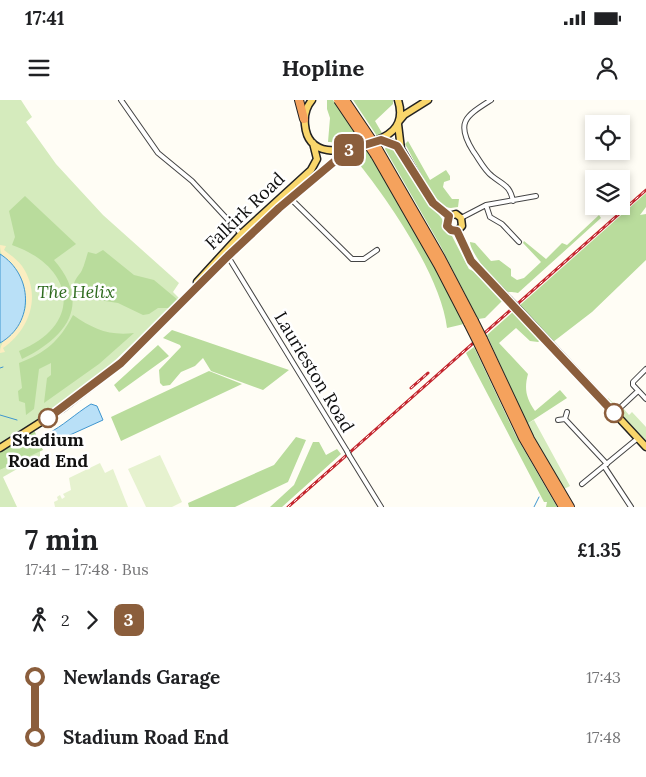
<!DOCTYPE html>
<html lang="en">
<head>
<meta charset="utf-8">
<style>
	body { margin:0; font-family:Lora,serif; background:#f2f2f2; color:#202124; height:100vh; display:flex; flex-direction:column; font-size:19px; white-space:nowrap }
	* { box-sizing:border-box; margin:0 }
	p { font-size:16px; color:#757577 }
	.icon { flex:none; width:28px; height:28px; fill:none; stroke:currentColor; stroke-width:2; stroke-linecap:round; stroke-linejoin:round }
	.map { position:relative; height:407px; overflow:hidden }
	.sheet { display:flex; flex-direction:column; background:#fff; flex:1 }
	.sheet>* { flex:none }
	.badge { padding:0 10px; border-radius:8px; font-size:18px; line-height:32px }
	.buttons { position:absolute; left:585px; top:15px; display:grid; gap:10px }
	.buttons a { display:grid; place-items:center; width:45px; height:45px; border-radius:0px; background:#fff; box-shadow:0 2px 8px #0003; font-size:25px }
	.map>.badge { position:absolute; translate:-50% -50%; box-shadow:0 0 0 2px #fff }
	.legs { display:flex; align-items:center; gap:8px; height:55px; padding:0 25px; font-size:16px }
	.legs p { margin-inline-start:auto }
	.summary { display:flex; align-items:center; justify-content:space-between; height:85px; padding:0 25px }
	h1 { font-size:28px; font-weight:700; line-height:38px }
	ul { padding:0 25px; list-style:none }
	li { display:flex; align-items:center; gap:18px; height:60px; font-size:19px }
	li i { display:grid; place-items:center; width:8px; height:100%; margin:0 6px; background:currentColor }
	li i::after { content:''; width:12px; height:12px; margin:-6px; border:4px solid; border-radius:50%; background:#fff }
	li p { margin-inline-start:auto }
	li:first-child i { background:linear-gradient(#0000 50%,currentColor 0) }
	li:last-child i { background:linear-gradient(currentColor 50%,#0000 0) }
	.status { display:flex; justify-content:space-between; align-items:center; height:35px; padding:0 25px; background:#fff; direction:ltr }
	.status svg { height:14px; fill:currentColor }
	header { display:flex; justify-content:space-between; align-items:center; height:65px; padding:0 25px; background:#fff; font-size:22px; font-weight:700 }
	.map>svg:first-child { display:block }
</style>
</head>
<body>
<div class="status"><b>17:41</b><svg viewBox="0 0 49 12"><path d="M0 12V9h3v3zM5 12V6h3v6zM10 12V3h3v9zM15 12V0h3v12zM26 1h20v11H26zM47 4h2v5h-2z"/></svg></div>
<header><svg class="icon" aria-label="menu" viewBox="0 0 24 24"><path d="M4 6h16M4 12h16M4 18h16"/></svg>Hopline<svg class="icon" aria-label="person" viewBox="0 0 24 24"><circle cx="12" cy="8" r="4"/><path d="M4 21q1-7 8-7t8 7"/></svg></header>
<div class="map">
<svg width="646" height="407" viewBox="0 0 646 407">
	<rect width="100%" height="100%" fill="#fffdf5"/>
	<path fill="#d5ebbd" d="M0 0H21L32 17 26 22 56 64 103 115 179 183 173 192 180 199C123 253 69 308 0 346Z
		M608 298 621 310 624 309 629 315 632 312 646 327V343L606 300Z
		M534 320 570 386 564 389 527 324Z
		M40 351V356L3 377 17 407H0V370Z"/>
	<path fill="#b9dc9c" d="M327 0H333L360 40C348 39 339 43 328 42L330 18 327 9Z
		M353 0H393V4L375 21 382 33 377 36Z
		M408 41 430 80 446 70 450 76V80L444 82 443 87 452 99H459L458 107C452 108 448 109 443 105 429 94 415 61 405 44Z
		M387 45H393L399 49 424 93 442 119 447 133 452 136 469 169 479 174 504 199 485 218 478 219 440 145 385 49Z
		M360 50 367 51 374 59 450 194 464 224 447 228C441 175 385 95 351 54Z
		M646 93V107L640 115 646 114V160L592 212 553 242 519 206Z
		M25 96 76 144 54 160C92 204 67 237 22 259L19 251C84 224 75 167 12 145L15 137 9 111Z
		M599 115 601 118 518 193C515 192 509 193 506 191 497 187 470 152 470 142L475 143 491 161 499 160 511 169V176L517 180 524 178 541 162 523 143 524 141 546 159 562 143 567 145Z
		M103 150 134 175 154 180 178 200 169 208H158L149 214 143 215 118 203 79 197C70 186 74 181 81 172 84 167 86 158 88 152L96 154Z
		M514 211 541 240 538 242 530 241 516 228 499 243 528 274C524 289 526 298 535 311L560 290 567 298 527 324 487 235Z
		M73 215C93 229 109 236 134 233L99 264 44 303 47 278 51 275V263L39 269 34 309 26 315 25 303 19 301 18 291 22 288 19 263C46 253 60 240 73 215Z
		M172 230 289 270 263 290 211 271 203 258 195 266 181 272 170 285 163 286 160 283 159 270 181 247 180 245 163 238Z
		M158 245 169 256 119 292 114 285Z
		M474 247 516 336 557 407H546L547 402H544L466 253Z
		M209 271 242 284 121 341 111 317Z
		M34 330 43 350 0 370V352Z
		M296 337 306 340 288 382 235 407H189L188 403 274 365Z
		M313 342H319L326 355 337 349 341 354 282 407H270L294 385Z"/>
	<path fill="#fbeec1" d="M0 145 6 146 4 150C10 155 17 159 22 166 42 195 30 229 3 248L5 252 0 253C0 233 29 222 26 200 23 180 0 165 0 145Z"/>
	<path fill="#e6f2cf" d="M160 355 182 402 172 407H146L128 369Z
		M100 363 105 373 113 369 128 407H55L54 402 58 400 57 397 60 395 62 399 65 397 63 394 71 390 69 378Z"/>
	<path fill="#b9e0f7" stroke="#3f96cf" d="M0 154C33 175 35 223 0 243Z
		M91 304 97 306 103 320 50 344 47 334C63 326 75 314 91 304Z"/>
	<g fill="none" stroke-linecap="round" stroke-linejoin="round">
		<path stroke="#3f96cf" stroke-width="1" d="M0 268 3 267
			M0 315 17 320
			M534 407 539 397"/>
		<defs>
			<path id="street" d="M121 0 158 53 192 81 242 135
				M491 0C466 16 455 22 473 51 479 59 484 70 492 76 503 85 510 85 513 101
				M290 98 352 159H364L377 150
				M486 105 490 117 502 124 519 142
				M461 118 486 105 536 96
				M227 155 347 351
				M646 269 633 282V285L646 299
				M622 306 638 291
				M565 319 607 364
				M558 320 565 319 567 312
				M349 355 381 407
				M604 366 631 407
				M582 384 638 338"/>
			<path id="primary" d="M312 0C306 7 304 16 305 25 308 58 342 52 364 45 387 38 407 28 398 0
				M399 21 404 15 428 0
				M398 24 401 49 433 103 449 116
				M382 40 392 43 401 49
				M449 116 456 114 461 118 462 126 457 131
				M449 116 447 126 451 130 457 131
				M457 131 471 161 509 200
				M197 182 241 134 311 70 317 59 313 43
				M517 208 646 347
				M0 348 63 308 121 263 228 156 290 98 348 50"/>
			<path id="highway" d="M299 0 304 19
				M378 49 441 158 474 221
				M375 55 438 165 468 223
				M483 239 530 339 570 407
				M478 243 523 338 563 407"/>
		</defs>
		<use href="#street" stroke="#444" stroke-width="6"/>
		<use href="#primary" stroke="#222" stroke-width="9"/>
		<use href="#highway" stroke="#222" stroke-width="10"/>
		<use href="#street" stroke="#fff" stroke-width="4"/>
		<use href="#primary" stroke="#f9d66b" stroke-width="6"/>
		<use href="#highway" stroke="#f5a25d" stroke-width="8"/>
		<defs>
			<path id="rail" d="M411 288 428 273
				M288 407 646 90"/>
		</defs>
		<use href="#rail" stroke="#c4262e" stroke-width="3"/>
		<use href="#rail" stroke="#fff" stroke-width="1" stroke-dasharray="4" stroke-linecap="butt"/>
		<defs>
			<path id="street-bridge" d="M347 351 349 355"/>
			<path id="primary-bridge" d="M509 200 517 208"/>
			<path id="highway-bridge" d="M338 0 375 55
				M345 0 378 49
				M474 221 483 239
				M468 223 478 243"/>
		</defs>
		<use href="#street-bridge" stroke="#444" stroke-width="6" stroke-linecap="butt"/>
		<use href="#primary-bridge" stroke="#222" stroke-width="9" stroke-linecap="butt"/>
		<use href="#highway-bridge" stroke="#222" stroke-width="10" stroke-linecap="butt"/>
		<use href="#street-bridge" stroke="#fff" stroke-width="4"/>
		<use href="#primary-bridge" stroke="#f9d66b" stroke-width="6"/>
		<use href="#highway-bridge" stroke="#f5a25d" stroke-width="8"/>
	</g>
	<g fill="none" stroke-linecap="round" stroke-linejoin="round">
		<defs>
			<path id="line-1" d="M48 318 121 263 228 156 279 108 348 50 381 40 397 46 433 103 449 116 447 126 451 130 457 131 471 161 614 313"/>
		</defs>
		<use href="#line-1" stroke="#fff" stroke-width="11"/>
		<use href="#line-1" stroke="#8b5e3c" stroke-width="8"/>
	</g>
	<g fill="#fff" stroke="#8b5e3c" stroke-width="2.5">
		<circle cx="614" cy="313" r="9"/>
		<circle cx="48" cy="318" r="9"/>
	</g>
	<g text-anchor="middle" stroke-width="5" stroke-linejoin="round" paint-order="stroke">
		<g font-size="18" fill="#111" stroke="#fff">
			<text transform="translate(245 111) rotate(-44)" y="6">Falkirk Road</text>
			<text transform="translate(314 272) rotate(59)" y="6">Laurieston Road</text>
		</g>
		<g font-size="18" font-style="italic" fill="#2f6b1f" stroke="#fff">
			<text x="76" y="198">The Helix</text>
		</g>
		<g font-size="18" font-weight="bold" fill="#111" stroke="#fff">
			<text x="48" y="346">Stadium<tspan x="48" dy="21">Road End</tspan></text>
		</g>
	</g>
</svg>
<div class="buttons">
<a><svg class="icon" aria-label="locate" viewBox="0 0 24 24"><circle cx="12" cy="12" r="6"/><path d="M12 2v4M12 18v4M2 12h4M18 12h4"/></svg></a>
<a><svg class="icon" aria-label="layers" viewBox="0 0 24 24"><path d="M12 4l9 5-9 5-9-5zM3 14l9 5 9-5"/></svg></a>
</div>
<b class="badge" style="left:349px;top:50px;background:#8b5e3c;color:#fff">3</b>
</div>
<section class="sheet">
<div class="summary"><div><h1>7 min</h1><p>17:41 – 17:48 · Bus</p></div><b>£1.35</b></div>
<div class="legs"><svg class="icon" aria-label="walk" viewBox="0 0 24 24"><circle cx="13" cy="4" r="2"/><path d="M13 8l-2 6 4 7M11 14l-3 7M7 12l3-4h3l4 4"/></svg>2<svg class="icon" aria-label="forward" viewBox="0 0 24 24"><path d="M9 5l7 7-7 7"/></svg><b class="badge" style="background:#8b5e3c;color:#fff">3</b></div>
<ul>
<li><i style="color:#8b5e3c"></i><b>Newlands Garage</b><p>17:43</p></li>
<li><i style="color:#8b5e3c"></i><b>Stadium Road End</b><p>17:48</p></li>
</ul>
</section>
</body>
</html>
